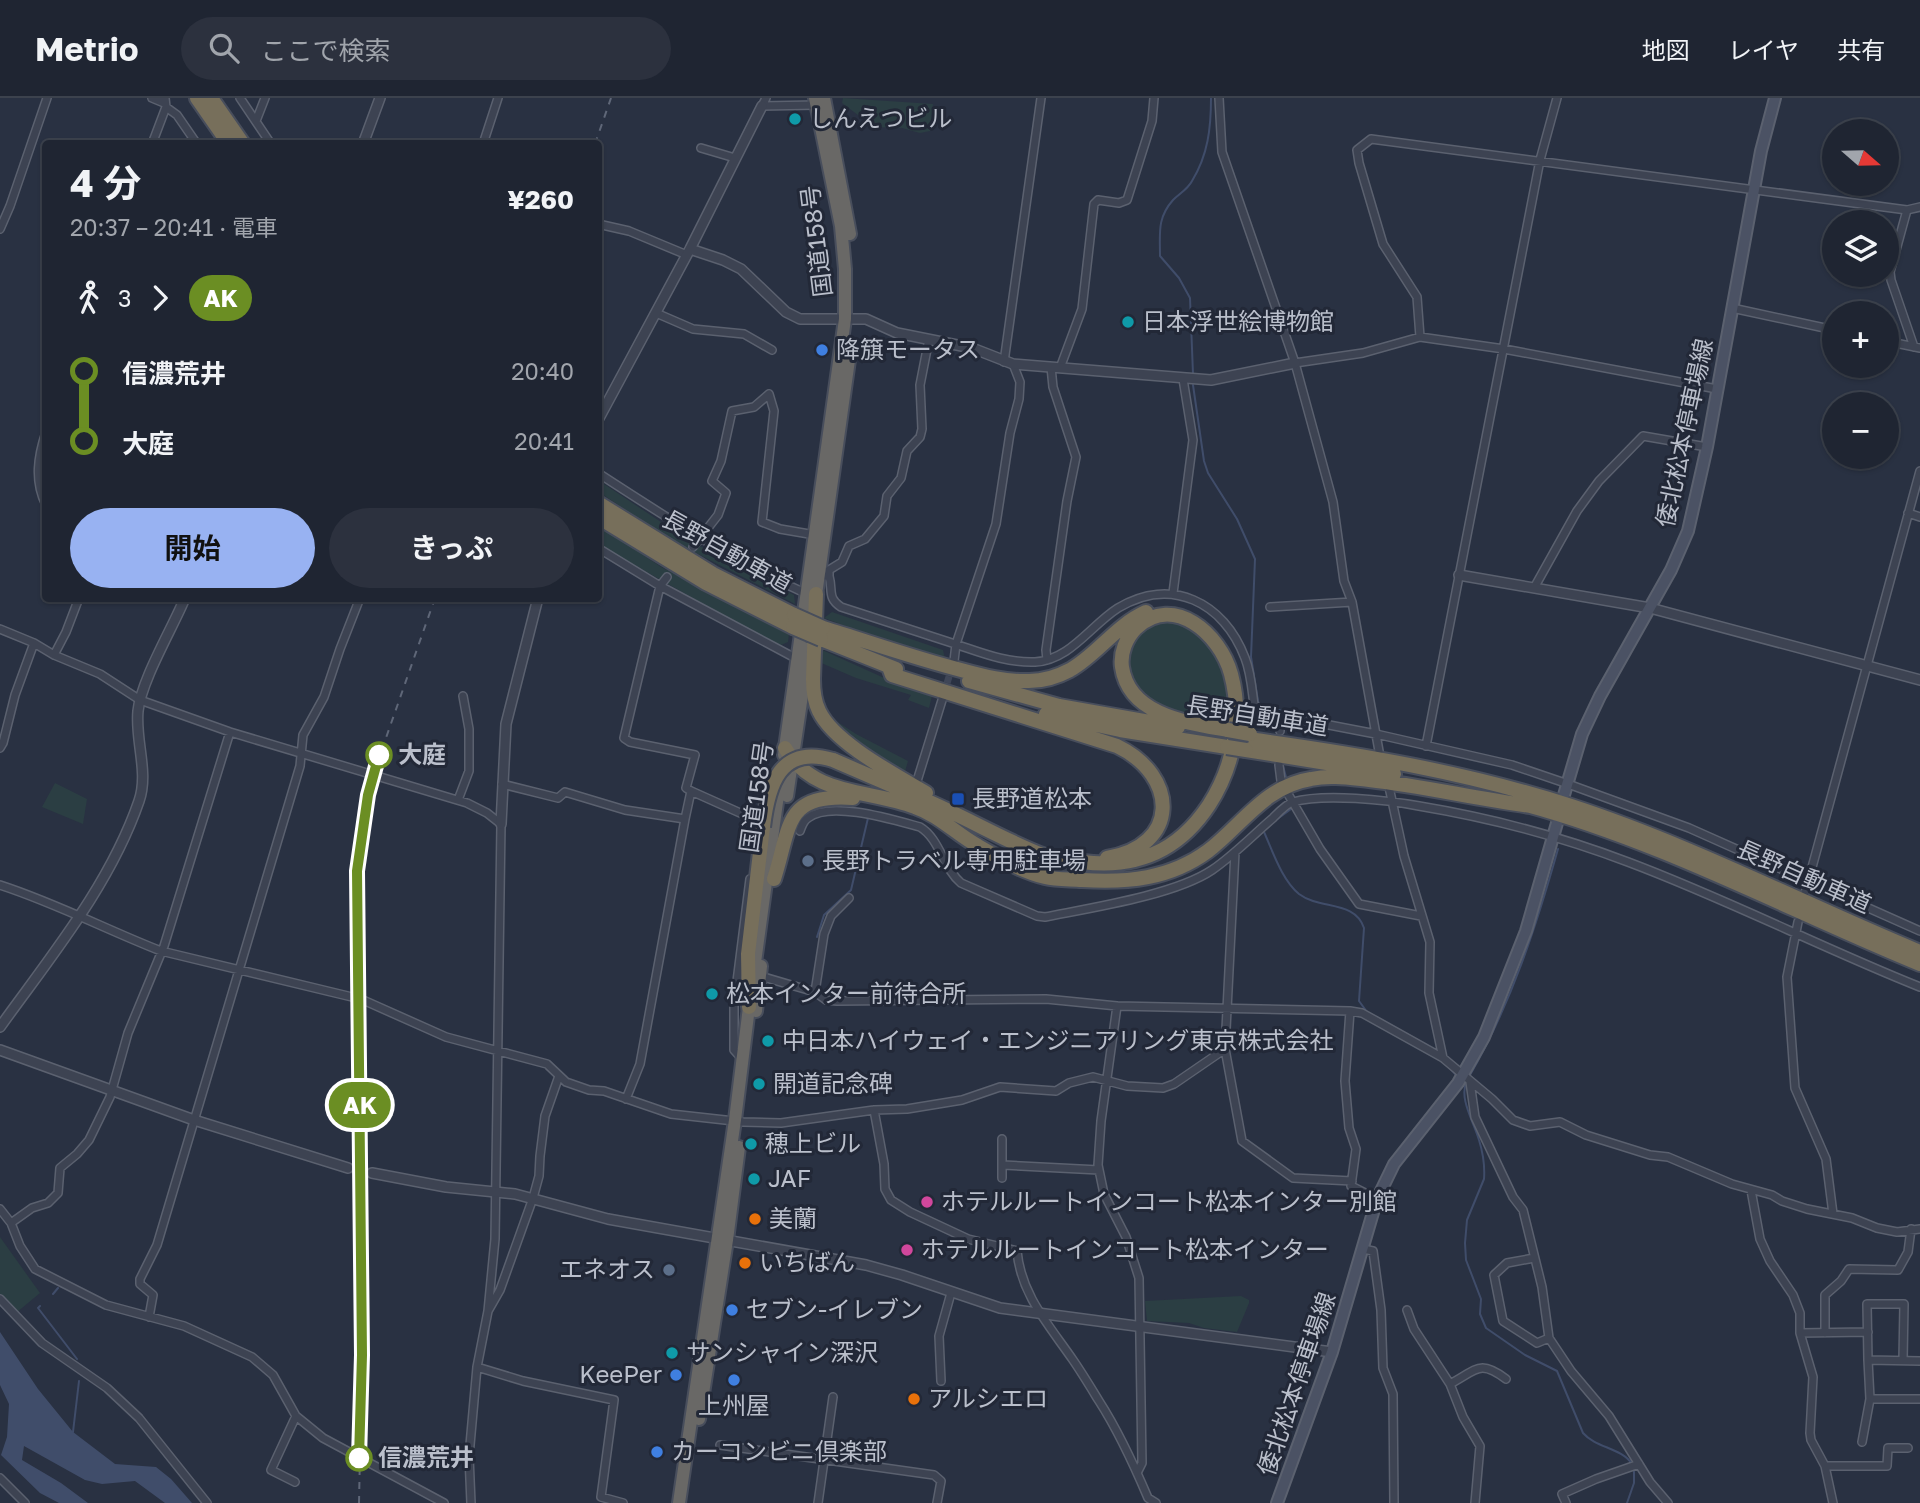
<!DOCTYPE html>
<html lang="ja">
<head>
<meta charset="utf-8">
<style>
	body { margin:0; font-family:"Golos Text","Noto Sans JP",sans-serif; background:#2c313e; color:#f1f3f6; height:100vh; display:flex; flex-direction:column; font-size:26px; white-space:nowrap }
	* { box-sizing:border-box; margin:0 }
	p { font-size:23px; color:#a1a5ac }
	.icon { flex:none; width:38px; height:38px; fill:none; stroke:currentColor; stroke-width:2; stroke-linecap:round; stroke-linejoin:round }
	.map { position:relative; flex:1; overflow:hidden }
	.sheet { position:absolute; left:42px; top:42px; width:560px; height:462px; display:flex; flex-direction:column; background:#1f2532; border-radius:7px; box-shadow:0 2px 5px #0004,0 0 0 2px #3c424d }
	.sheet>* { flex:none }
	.badge { padding:0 14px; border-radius:23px; font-size:24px; line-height:46px }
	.needle { width:46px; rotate:110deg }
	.tools { position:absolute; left:1822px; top:21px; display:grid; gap:14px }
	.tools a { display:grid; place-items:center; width:77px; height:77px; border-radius:50%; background:#1f2532; box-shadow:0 2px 5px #0004,0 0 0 2px #3c424d; font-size:35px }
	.map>.badge { position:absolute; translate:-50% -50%; box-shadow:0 0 0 4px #fff }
	.legs { display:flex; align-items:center; gap:10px; height:77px; padding:0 28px; font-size:23px }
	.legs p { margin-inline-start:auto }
	.headline { display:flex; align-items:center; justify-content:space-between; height:119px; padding:0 28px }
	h1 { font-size:38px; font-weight:700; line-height:52px }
	.primary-button { display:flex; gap:14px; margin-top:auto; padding:14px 28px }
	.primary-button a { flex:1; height:80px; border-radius:42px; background:#98b2f2; color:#111; font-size:28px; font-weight:700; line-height:80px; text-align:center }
	.primary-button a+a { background:#2c313e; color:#f1f3f6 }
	ul { padding:0 28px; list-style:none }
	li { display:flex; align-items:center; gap:24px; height:70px; font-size:26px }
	li i { display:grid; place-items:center; width:10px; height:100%; margin:0 9px; background:currentColor }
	li i::after { content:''; width:18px; height:18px; margin:-9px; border:5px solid; border-radius:50%; background:#1f2532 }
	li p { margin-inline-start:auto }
	li:first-child i { background:linear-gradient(#0000 50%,currentColor 0) }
	li:last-child i { background:linear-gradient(currentColor 50%,#0000 0) }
	header { display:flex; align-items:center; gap:42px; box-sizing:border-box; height:98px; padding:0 35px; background:#1f2532; border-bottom:2px solid #3c424d }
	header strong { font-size:33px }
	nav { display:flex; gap:38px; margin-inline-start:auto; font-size:24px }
	.search { width:490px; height:63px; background:#2c313e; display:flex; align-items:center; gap:18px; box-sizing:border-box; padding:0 24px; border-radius:38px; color:#a1a5ac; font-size:26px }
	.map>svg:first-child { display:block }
</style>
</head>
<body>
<header>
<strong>Metrio</strong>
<div class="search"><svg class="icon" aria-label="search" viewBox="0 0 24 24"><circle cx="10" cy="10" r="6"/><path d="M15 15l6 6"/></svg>ここで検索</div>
<nav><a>地図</a><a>レイヤ</a><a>共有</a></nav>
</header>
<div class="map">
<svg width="1920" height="1405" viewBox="0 0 1920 1405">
	<rect width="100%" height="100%" fill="#293142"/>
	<path fill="#2b3e43" d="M843 0 933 6 930 33 920 35 902 30 874 29 842 5Z
		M598 382 688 442 794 497 795 506 669 441 599 394Z
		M599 427 661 469 789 536 788 544 781 547 767 542 599 447Z
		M832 514 943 552 945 561 913 553 824 520Z
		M1164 523H1185L1215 551 1226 582 1228 622C1206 627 1151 613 1137 593 1115 565 1130 529 1164 523Z
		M820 551 882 579 932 598 929 610 908 602 911 597 856 580 819 564Z
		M819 596 833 621 856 636 908 663 904 677C876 659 822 632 819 596Z
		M55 685 87 701 83 726 42 709Z
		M0 1139 40 1195 16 1215 0 1198Z
		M1241 1198 1249 1202V1205L1237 1234 1204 1230 1189 1225 1147 1223 1145 1203Z"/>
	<path fill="#404d6a" d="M0 1234 38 1291 73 1334 115 1366 156 1369 171 1381 192 1405H165L135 1383 102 1386 85 1382 24 1348 22 1362 61 1385 88 1405H59L40 1395 1 1357 7 1339 9 1306 0 1287Z"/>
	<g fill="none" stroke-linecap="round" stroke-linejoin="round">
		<path stroke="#404d6a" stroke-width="2" d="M1193 276 1190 200 1179 180 1160 158C1160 135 1157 120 1173 102 1179 96 1188 91 1192 83 1208 57 1211 30 1211 0
			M1193 287 1204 363 1208 375 1237 421 1255 461 1251 559 1258 603 1259 607 1283 613
			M1283 668 1286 679
			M1276 722 1291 711
			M1264 734C1273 754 1282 782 1299 796 1320 812 1355 802 1364 830L1359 903 1367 914
			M817 839 824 817 851 792 868 720
			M1449 969 1457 978
			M1470 977C1511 906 1536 829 1558 751
			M1467 982C1458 1000 1474 1024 1479 1042 1483 1055 1485 1068 1484 1081L1467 1122 1465 1145 1466 1162 1481 1201 1480 1216 1486 1230 1525 1257 1557 1273 1583 1335C1596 1350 1622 1350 1632 1366
			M53 1196 58 1190
			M40 1208 38 1210 77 1261
			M73 1334 79 1283
			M1627 1405 1634 1385V1372"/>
		<path stroke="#3f4657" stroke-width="7" stroke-dasharray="7 3.5" stroke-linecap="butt" d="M944 595 952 569"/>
		<path stroke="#3f4657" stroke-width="9" stroke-dasharray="9 4.5" stroke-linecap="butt" d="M348 1070 372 1075"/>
		<defs>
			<path id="minor" d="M152 0 164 5
				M165 0 166 9 177 17 197 46
				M240 0 271 46
				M766 0 762 8 816 7
				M1219 0 1222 54 1295 265 1333 404 1344 483 1352 504 1379 653
				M256 23 265 0
				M152 46 166 9
				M483 46 498 0
				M701 50 735 60
				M1907 112 1890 174 1891 182 1914 249
				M598 126 629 133 687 157
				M0 131 10 108 47 0
				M1732 210 1834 232
				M656 215 693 231 744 236 772 252
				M1420 239 1417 199 1383 146 1359 65 1357 52 1371 41 1907 112 1920 109
				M1886 243 1920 250
				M1004 264 1041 0
				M1295 265 1363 255 1420 239 1504 251 1717 291
				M1060 270 1082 211 1094 106 1098 102 1119 105 1127 102 1152 23 1154 0
				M46 334C38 358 34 383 46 407
				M598 375C667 420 732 462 807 496
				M1908 415 1920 419
				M693 449 718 417 726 395 712 383 721 363 732 313 754 309 769 296 774 313 762 424 780 431 815 437
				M598 450 660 488 797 561
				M819 478H829C833 492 827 500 841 509 878 521 915 533 952 545 980 554 1005 565 1035 564 1070 562 1090 528 1118 510 1171 478 1224 504 1245 560 1251 575 1252 592 1254 607L1267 615 1376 636 1512 667 1568 686 1689 730 1920 833
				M829 478V472L842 464 849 448 865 441 884 418 887 398 901 380 907 353 920 339 922 331 920 287 929 241
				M667 479 660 488 624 640 630 644 695 657 686 690 691 693 685 721
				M1534 490 1577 413 1599 383 1643 338 1707 349
				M1173 495 1193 342 1183 281
				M1270 509 1352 504
				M0 531 34 545 54 557 100 576 140 602 230 634 467 705 487 715 501 726 495 1141 488 1213 477 1269 469 1358 471 1405
				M54 557 66 534 79 500
				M1047 562 1046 552 1067 403 1076 359 1053 289 1051 269
				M954 563 956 546 996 426 1010 335 1019 301 1020 284 1013 266
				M1280 633V618
				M1426 648 1540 62 1557 0
				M0 650 3 645 15 597 34 545
				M1279 667 1281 683
				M917 683 943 599
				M502 686 558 700 565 694 625 712 685 721 640 966 626 1001
				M1389 689 1404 758 1430 844 1429 895 1443 960
				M691 693 758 723
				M1288 696 1320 751 1359 806 1421 818
				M458 702 469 673V631L463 598
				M800 733C802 728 803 723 808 720 830 702 894 722 920 729 940 741 943 770 961 785L1037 818 1045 819C1090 810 1175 797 1212 772 1234 757 1253 737 1273 720 1278 715 1286 706 1293 704 1324 695 1387 702 1419 708 1491 720 1560 738 1628 764 1727 801 1822 850 1920 889
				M1235 754 1225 951 1242 1043 1293 1080 1352 1083
				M0 787C56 805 107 832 161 853L352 899
				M1805 795 1920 373
				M1798 824 1787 879 1795 990 1826 1061 1833 1116
				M760 878 815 894 826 902 837 903 1046 901 1117 908 1350 913 1362 915 1443 960 1492 1001 1513 1022 1530 1028 1560 1024 1586 1037 1650 1057 1668 1059 1732 1086 1772 1097 1782 1103 1807 1111 1852 1120 1877 1130 1897 1134 1920 1131
				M815 894 824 836 831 818 849 800
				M363 902 446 939 547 966 566 984 589 992 604 993 671 1016 743 1024 781 1025 874 1012 907 1011 962 1002 1000 989 1056 993 1069 985 1093 979 1127 988 1163 990 1174 986 1225 951
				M1117 908 1101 1023 1098 1067 1104 1096 1126 1139 1139 1180 1142 1365 1137 1375
				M1350 913 1345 983 1349 1030 1356 1051 1351 1088 1377 1101
				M742 961 734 952V907L750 781
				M1470 984 1475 1019 1513 1099 1523 1112 1542 1189 1549 1240 1571 1273 1609 1318 1650 1384 1668 1405
				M874 1012 884 1066 885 1091 891 1102 910 1114 968 1141 1017 1153C1021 1197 1049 1227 1073 1262 1082 1275 1091 1290 1099 1303 1119 1334 1134 1367 1148 1400L1156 1405
				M1003 1067 1099 1072
				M1002 1080V1041
				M1751 1092 1760 1141 1770 1163 1793 1197 1800 1215V1235L1813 1279 1810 1335 1811 1342 1825 1368 1833 1405
				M0 1111 11 1125 20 1148 35 1171 106 1207 184 1228 252 1259 273 1277 296 1318 323 1340 444 1405
				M11 1125 32 1110 48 1105 58 1095 60 1070 77 1056 89 1042 110 999 128 935 164 848 230 634
				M1363 1151 1373 1153 1381 1212 1383 1270 1393 1296 1394 1405
				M1534 1160 1507 1165 1494 1177 1503 1223 1537 1245 1549 1240
				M0 1201 42 1245 107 1290 139 1320 207 1405
				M1407 1212 1414 1231 1450 1286 1463 1319 1480 1348 1475 1405
				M488 1213 500 1192 533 1100 539 1078 540 1058 545 1018 559 978
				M149 1219 153 1197 140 1186V1181L157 1147 300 668 303 637 324 599 340 551 360 500
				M1800 1235 1868 1234
				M1825 1235V1197L1841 1183 1849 1171 1898 1172 1908 1154 1911 1131
				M1868 1262 1867 1206H1904L1903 1262
				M1920 1263 1868 1262 1870 1301H1920
				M477 1269 523 1283 614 1302 601 1399 623 1405
				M941 1283 939 1238 951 1195
				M1450 1286C1477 1272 1479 1261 1506 1281
				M1862 1344 1870 1301
				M720 1347 934 1377 941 1383 937 1405
				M1825 1368H1887L1888 1350H1908
				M0 1380 25 1405
				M295 1384 271 1372 296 1318
				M818 1405 833 1299
				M1566 1405 1562 1396 1596 1381 1639 1366"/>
			<path id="tertiary" d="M363 46 380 0
				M690 151 723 162 741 171 786 214 800 221H866L897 235 972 250 1013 266 1211 282 1295 265
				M598 322 690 151 762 8
				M1459 477 1650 510 1920 582
				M501 726 506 626 538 500
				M0 929C51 858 110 787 139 703 149 674 135 643 138 613 141 583 172 531 185 500
				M0 952 194 1022 348 1070
				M372 1075 446 1089 515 1096 608 1121 866 1167 902 1177 1000 1210 1332 1254"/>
			<path id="secondary" d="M1564 697 1582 636 1600 598 1671 472 1688 433 1707 349 1761 53 1775 0
				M1277 1405 1332 1254 1377 1101 1394 1066 1458 985 1484 939 1526 833 1557 725"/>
			<path id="trunk" d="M824 0 850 136
				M815 504 849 262
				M784 657 845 221V171L841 128 815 0
				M787 698 809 550
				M753 879 781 675
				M756 913 761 868
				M699 1321 727 1142 739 1049
				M679 1405 735 1022 750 901"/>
			<path id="motorway" d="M197 0 229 46
				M211 0 243 46
				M598 405 713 476 794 517
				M598 419 706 485 793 529
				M816 496 813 581C813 593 814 603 819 613 834 645 896 677 926 695
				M823 530C869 544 914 560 961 572 983 578 1006 584 1029 583 1043 583 1057 579 1070 572 1098 556 1115 528 1146 514
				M821 541 896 571
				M889 569 892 577 1117 648C1179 678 1180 748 1107 760
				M969 583 1059 608 1178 629
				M1046 616 1120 632 1227 649
				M1248 641C1358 656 1466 674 1571 708 1691 747 1804 806 1920 854
				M785 650C813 699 868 691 915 709 939 717 956 736 978 748 997 759 1023 774 1045 779 1057 782 1070 781 1082 782 1127 785 1170 781 1208 753 1242 727 1265 688 1311 681 1330 677 1349 680 1369 682 1423 688 1477 701 1531 708
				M1246 652 1394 676
				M833 662C872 679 911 695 949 713 981 728 1013 746 1045 758 1057 763 1070 763 1082 764 1136 771 1178 754 1209 707 1234 668 1243 621 1231 576 1220 536 1174 495 1136 530 1126 540 1120 555 1122 569 1129 618 1189 625 1228 632
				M1523 706C1661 743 1788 812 1920 866
				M774 781C791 729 783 695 853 700
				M749 909 748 856 763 729"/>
		</defs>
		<use href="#minor" stroke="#5b616f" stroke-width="10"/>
		<use href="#tertiary" stroke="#5b616f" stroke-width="12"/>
		<use href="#secondary" stroke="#5b616f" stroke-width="14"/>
		<use href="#trunk" stroke="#484e5c" stroke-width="16"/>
		<use href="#motorway" stroke="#484e5c" stroke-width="18"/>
		<use href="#minor" stroke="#3d4352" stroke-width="7"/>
		<use href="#tertiary" stroke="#3d4352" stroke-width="9"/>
		<use href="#secondary" stroke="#4b5264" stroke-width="10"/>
		<use href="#trunk" stroke="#696866" stroke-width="12"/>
		<use href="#motorway" stroke="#776f5b" stroke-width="14"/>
		<path stroke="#5f6778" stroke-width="2" stroke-dasharray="7 7" stroke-linecap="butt" d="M595 46 611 0
			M359 1405 362 1257 357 773 361 737 373 677 435 500"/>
		<defs>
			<path id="motorway-bridge" d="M794 517 823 530
				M793 529 821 541
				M1228 632 1250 636
				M1227 649 1246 652
				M763 729C768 687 780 646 833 662"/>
		</defs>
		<use href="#motorway-bridge" stroke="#484e5c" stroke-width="18" stroke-linecap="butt"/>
		<use href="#motorway-bridge" stroke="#776f5b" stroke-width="14"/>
	</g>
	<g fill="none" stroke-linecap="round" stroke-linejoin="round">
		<defs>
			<path id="line-1" d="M359 1360 362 1257 357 773 368 697 379 657"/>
		</defs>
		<use href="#line-1" stroke="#fff" stroke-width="16"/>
		<use href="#line-1" stroke="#6b8e23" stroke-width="10"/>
	</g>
	<g fill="#0f9aa8" stroke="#222837" stroke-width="2.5">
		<circle cx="795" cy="21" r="7"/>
		<circle cx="1128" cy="224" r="7"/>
		<circle cx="712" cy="896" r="7"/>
		<circle cx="768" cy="943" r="7"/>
		<circle cx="759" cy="986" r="7"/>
		<circle cx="751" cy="1046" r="7"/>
		<circle cx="754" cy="1081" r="7"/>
		<circle cx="672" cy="1255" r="7"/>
	</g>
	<g fill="#3f7fe0" stroke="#222837" stroke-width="2.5">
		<circle cx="822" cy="252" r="7"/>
		<circle cx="732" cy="1212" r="7"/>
		<circle cx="676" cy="1277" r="7"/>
		<circle cx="734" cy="1282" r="7"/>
		<circle cx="657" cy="1354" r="7"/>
	</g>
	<g fill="#fff" stroke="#6b8e23" stroke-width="3.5">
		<circle cx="379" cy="657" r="12"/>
		<circle cx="359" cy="1360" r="12"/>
	</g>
	<rect fill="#1a4fb4" stroke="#222837" stroke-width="2.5" x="951" y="694" width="14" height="14" rx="3.5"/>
	<g fill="#5c6f8a" stroke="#222837" stroke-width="2.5">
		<circle cx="808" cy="763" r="7"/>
		<circle cx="669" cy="1172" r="7"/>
	</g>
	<g fill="#d1479c" stroke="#222837" stroke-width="2.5">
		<circle cx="927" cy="1104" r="7"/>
		<circle cx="907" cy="1152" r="7"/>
	</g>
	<g fill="#e8710a" stroke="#222837" stroke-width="2.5">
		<circle cx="755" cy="1121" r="7"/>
		<circle cx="745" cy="1165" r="7"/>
		<circle cx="914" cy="1301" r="7"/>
	</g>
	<g text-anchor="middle" stroke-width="6" stroke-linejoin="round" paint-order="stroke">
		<g font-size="24" fill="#babfcb" stroke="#222837" text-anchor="start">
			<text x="809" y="29">しんえつビル</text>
			<text x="1142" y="232">日本浮世絵博物館</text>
			<text x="836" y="260">降簱モータス</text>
			<text x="972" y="709">長野道松本</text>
			<text x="822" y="771">長野トラベル専用駐車場</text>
			<text x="726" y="904">松本インター前待合所</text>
			<text x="782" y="951">中日本ハイウェイ・エンジニアリング東京株式会社</text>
			<text x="773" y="994">開道記念碑</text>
			<text x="765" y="1054">穂上ビル</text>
			<text x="768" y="1089">JAF</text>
			<text x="941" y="1112">ホテルルートインコート松本インター別館</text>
			<text x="769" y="1129">美蘭</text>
			<text x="921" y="1160">ホテルルートインコート松本インター</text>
			<text x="759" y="1173">いちばん</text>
			<text x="655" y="1180" text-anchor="end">エネオス</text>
			<text x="746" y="1220">セブン-イレブン</text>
			<text x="686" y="1263">サンシャイン深沢</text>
			<text x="662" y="1285" text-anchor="end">KeePer</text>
			<text x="928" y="1309">アルシエロ</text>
			<text x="734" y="1316" text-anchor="middle">上州屋</text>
			<text x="671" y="1362">カーコンビニ倶楽部</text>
		</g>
		<g font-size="24" fill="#babfcb" stroke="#222837">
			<text transform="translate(817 143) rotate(-97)" y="8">国道158号</text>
			<text transform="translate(1685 335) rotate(-78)" y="8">倭北松本停車場線</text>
			<text transform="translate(727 454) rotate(29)" y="8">長野自動車道</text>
			<text transform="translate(1257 618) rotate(9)" y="8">長野自動車道</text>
			<text transform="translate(757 699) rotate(-82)" y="8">国道158号</text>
			<text transform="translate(1804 779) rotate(24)" y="8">長野自動車道</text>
			<text transform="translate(1297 1286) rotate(-71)" y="8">倭北松本停車場線</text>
		</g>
		<g font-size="24" font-weight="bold" fill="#babfcb" stroke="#222837" text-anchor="start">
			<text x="398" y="665">大庭</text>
			<text x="378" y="1368">信濃荒井</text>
		</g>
	</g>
</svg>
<div class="tools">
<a><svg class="needle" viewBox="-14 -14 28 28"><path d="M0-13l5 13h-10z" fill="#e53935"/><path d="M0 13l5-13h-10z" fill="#a1a5ac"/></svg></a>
<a><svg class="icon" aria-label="layers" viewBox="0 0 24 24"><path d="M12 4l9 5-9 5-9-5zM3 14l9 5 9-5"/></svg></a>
<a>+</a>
<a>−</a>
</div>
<b class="badge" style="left:360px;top:1007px;background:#6b8e23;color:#fff">AK</b>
<section class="sheet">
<div class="headline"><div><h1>4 分</h1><p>20:37 – 20:41 · 電車</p></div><b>¥260</b></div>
<div class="legs"><svg class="icon" aria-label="walk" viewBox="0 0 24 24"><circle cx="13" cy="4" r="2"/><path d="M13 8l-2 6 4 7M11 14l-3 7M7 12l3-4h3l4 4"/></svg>3<svg class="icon" aria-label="forward" viewBox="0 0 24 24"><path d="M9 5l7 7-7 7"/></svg><b class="badge" style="background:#6b8e23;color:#fff">AK</b></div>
<ul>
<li><i style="color:#6b8e23"></i><b>信濃荒井</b><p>20:40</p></li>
<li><i style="color:#6b8e23"></i><b>大庭</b><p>20:41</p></li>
</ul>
<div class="primary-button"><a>開始</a><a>きっぷ</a></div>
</section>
</div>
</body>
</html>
